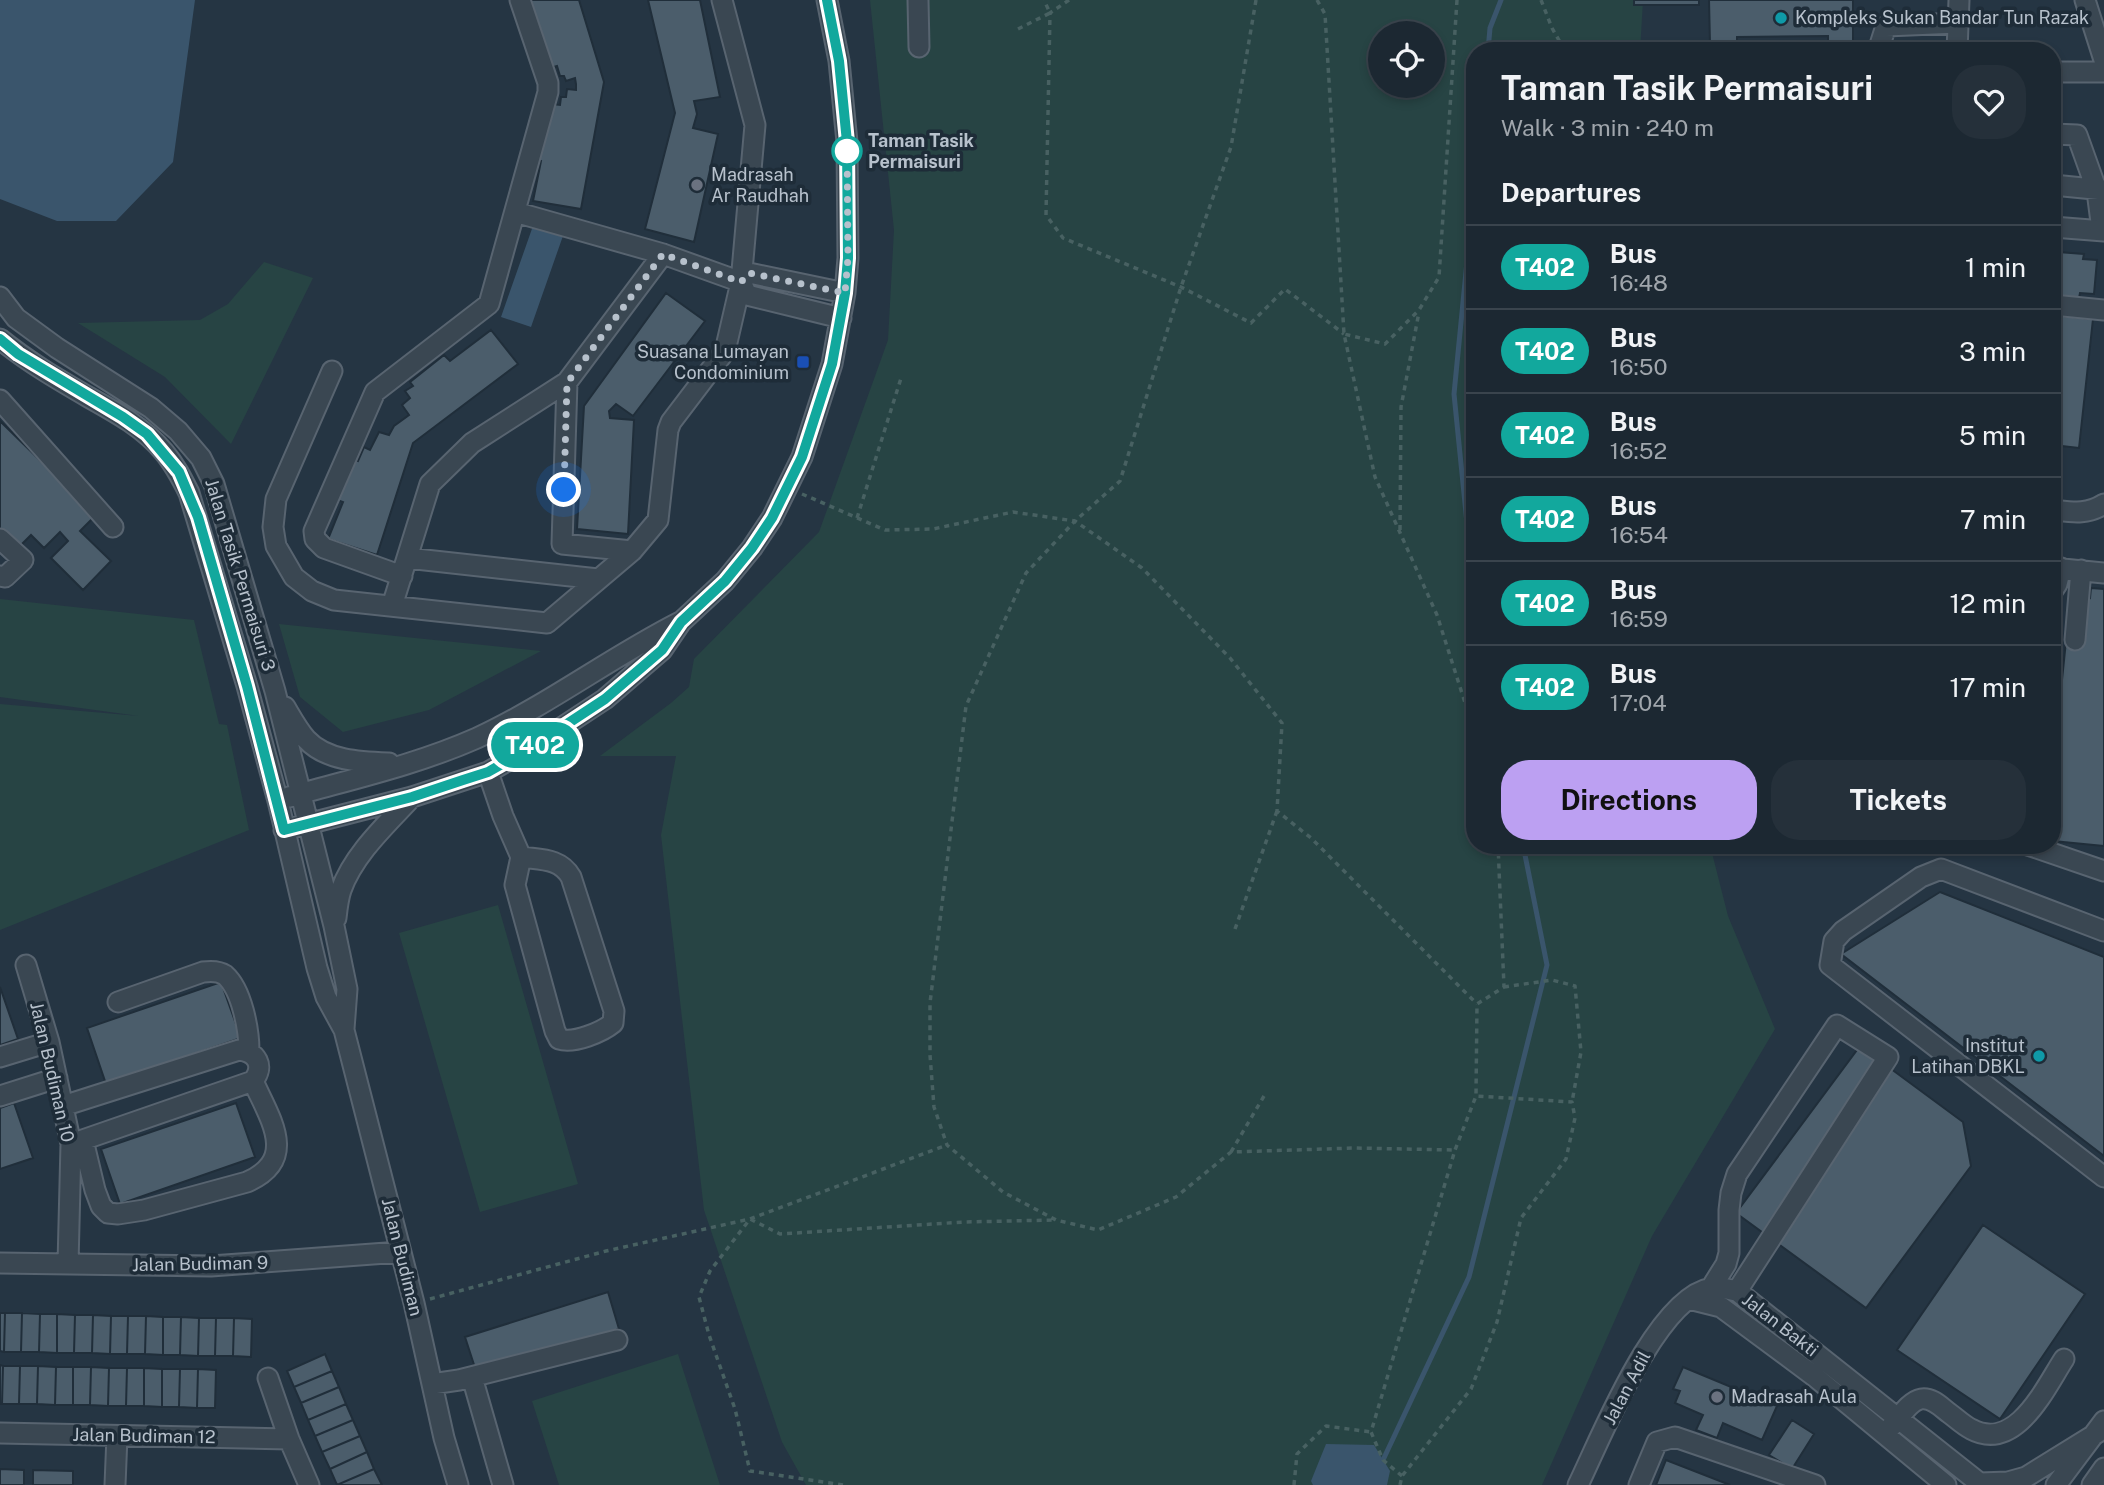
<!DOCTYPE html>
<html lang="en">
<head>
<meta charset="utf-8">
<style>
	body { margin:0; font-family:"Public Sans",sans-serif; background:#25303a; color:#f1f3f6; height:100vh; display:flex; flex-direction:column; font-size:26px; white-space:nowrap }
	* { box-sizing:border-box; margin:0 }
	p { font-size:23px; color:#a0a6ac }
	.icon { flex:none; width:38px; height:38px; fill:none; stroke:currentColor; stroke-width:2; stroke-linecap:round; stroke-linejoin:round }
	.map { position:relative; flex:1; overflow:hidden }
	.drawer { position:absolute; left:1466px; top:42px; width:595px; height:812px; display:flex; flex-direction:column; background:#1c2832; border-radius:28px; box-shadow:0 4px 10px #0003,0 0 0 2px #3a444d }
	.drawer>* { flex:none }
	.badge { padding:0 14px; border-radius:23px; font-size:24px; line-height:46px }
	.tools { position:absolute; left:1368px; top:21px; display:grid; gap:14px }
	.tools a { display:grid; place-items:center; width:77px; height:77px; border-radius:50%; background:#1c2832; box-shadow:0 4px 10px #0003,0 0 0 2px #3a444d; font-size:35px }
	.you { position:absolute; width:35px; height:35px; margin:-18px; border:5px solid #fff; border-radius:50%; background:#1a73e8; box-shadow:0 0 0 10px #1a73e833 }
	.map>.badge { position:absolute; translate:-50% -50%; box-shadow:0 0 0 4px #fff }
	h2 { padding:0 35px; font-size:26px; line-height:63px }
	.round { display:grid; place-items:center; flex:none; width:74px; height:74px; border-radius:28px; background:#25303a }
	.headline { display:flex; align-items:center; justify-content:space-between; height:119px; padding:0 35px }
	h1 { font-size:33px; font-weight:700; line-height:52px }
	.primary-button { display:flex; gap:14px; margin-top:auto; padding:14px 35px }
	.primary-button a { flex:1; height:80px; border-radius:28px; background:#bca0f2; color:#111; font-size:28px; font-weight:700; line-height:80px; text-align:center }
	.primary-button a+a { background:#25303a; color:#f1f3f6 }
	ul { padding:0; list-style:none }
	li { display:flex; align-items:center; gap:21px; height:84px; padding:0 35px; border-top:2px solid #3a444d }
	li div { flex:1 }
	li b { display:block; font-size:26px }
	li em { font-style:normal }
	li .badge { min-width:77px; font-weight:700; text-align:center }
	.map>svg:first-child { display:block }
</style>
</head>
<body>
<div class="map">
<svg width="2104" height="1485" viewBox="0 0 2104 1485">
	<rect width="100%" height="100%" fill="#253543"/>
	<path fill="#274444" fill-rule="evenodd" d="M870 0H1643L1640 51H1475V845H1710L1728 916 1775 1029 1652 1236 1542 1485H806L782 1442 704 1210 661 835 676 756H600L671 703 689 687 694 659 819 532 888 340 894 230ZM1381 33H1433V86H1381Z
		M264 262 313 278 231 444 165 377 78 323 200 320 228 304Z
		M0 599 194 620 219 724 227 725 249 830 0 930V704L139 716 0 697Z
		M279 624 541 651 429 710 343 732 300 697Z
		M498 905 578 1184 480 1212 399 933Z
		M678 1354 720 1485H559L532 1401Z"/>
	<path fill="#3a556c" d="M0 0H195L173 162 116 221H57L0 199Z
		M534 223 564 233 531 327 501 317Z
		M1326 1444 1374 1445 1390 1471 1387 1485H1313L1311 1481Z"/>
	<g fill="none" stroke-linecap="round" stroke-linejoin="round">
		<path stroke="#3a556c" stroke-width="5" d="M1488 51 1490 28 1501 0
			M1475 180 1454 394 1475 603
			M1383 1460 1469 1277 1547 965 1523 845"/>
	</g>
	<path fill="#4b5d6b" stroke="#202e3a" stroke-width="2" d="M527 0H579L604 82 581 209 533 201 541 161 534 159 552 104 560 105 561 97H566L567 89 576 90V84L575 78 566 81 564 76H560L557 66 550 68Z
		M648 0H700L720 97 694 101 697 114 693 128 718 134 694 242 645 229 675 113Z
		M1634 0H1699V5H1634Z
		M1709 0H1853V42L1828 43V36L1737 37V44H1710Z
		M2053 244H2060L2059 252 2084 254 2083 259 2097 260 2094 294 2080 293 2079 298 2053 303Z
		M666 293 705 321 633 416 616 404 609 411 610 418 634 420 628 534 577 529 584 406Z
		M2053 315 2093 319 2079 448 2053 445Z
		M491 330 518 364 413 443 377 555 328 539 343 502 337 500 352 459 358 461 364 447 370 450 379 432 389 435 394 426 409 415 402 405 410 398 405 391 413 386 410 382 444 355 450 361Z
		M0 421 96 515 80 531 111 561 83 590 51 558 68 541 60 532 44 548 31 535 16 550 0 534Z
		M2091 588 2104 589V846L2053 841V767L2066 641 2079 643 2083 597 2090 598Z
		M1940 892 2104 957V1156L1841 954Z
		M221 982 241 1038 106 1084 87 1028Z
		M0 987 18 1039 0 1045Z
		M1860 1046 1963 1122 1971 1166 1866 1308 1736 1213Z
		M14 1103 33 1158 0 1169V1108Z
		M236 1103 255 1157 120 1204 101 1149Z
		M1983 1225 2085 1294 2000 1419 1897 1350Z
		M608 1292 619 1329 477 1374 465 1337Z
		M0 1313H5L4 1352 0 1351Z
		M5 1313H22L21 1352H4Z
		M22 1313 40 1314 39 1352H21Z
		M40 1314H57V1353L39 1352Z
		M57 1314 75 1315 74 1353H57Z
		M75 1315H93L92 1353H74Z
		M93 1315 111 1316 110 1354 92 1353Z
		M111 1316H128L127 1354H110Z
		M128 1316H146L145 1354H127Z
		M146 1316 163 1317V1355L145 1354Z
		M163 1317H181L180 1355H163Z
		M181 1317 199 1318 198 1356 180 1355Z
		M199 1318H216L215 1356H198Z
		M216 1318H234L233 1356H215Z
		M234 1318 252 1319 251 1357 233 1356Z
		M325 1354 332 1371 294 1387 287 1371Z
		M0 1365 3 1366 2 1404H0Z
		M3 1366H20L19 1404H2Z
		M20 1366H38L37 1404H19Z
		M38 1366 56 1367 55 1405 37 1404Z
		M56 1367H73V1405H55Z
		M73 1367H91L90 1405H73Z
		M91 1367 109 1368 108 1406 90 1405Z
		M1683 1367 1777 1406 1762 1440 1723 1423 1717 1438 1696 1430 1703 1415 1675 1403 1680 1391 1673 1389Z
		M109 1368H127L126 1406H108Z
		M127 1368H144V1406H126Z
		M144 1368 162 1369V1407L144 1406Z
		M162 1369H180L179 1407H162Z
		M180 1369H198L197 1408 179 1407Z
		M198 1369 216 1370 215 1408H197Z
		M332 1371 339 1387 301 1403 294 1387Z
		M339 1387 346 1404 308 1420 301 1403Z
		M346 1404 353 1420 315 1436 308 1420Z
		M353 1420 360 1436 322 1452 315 1436Z
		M1792 1420 1814 1434 1792 1469 1769 1455Z
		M360 1436 367 1452 330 1469 322 1452Z
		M367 1452 374 1469 337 1485 330 1469Z
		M1666 1460 1730 1485H1656Z
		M0 1469 24 1470V1485H0Z
		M374 1469 382 1485H337Z
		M33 1470 73 1471V1485H33Z"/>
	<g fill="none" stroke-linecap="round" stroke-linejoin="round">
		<defs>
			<path id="minor" d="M918 0 919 47
				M2085 0 2104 60
				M1878 51 1886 26 1958 23
				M1957 51 1959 0
				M2053 72H2104
				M2053 134 2077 135 2097 191 2102 230
				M2053 185 2104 190
				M515 212 663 254 741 282 747 295 841 318
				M2053 227 2104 231
				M741 282 749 273 845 293
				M0 297 16 318 57 348 151 408 178 431 201 458 214 484 275 691 334 926 347 989 344 1029
				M2053 305 2104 310
				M0 339C28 362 59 380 90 398 117 413 144 428 164 452 175 465 182 479 189 493L247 686 278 801 317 968 326 997 344 1030 414 1303 444 1438 458 1485
				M332 371 276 499 273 527 276 546 294 577 312 591 334 600 547 623 632 551 658 520 668 430 671 422 725 351 741 282 755 125 722 0
				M0 400 113 527
				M2053 510C2072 512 2087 515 2104 504
				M0 539 23 560 5 577 0 576
				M632 551 562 544 567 382 663 254
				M407 558 598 579
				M2053 568 2104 573
				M402 576 324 548 315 539 314 531 375 392 489 304 548 92V83L520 0
				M2053 590 2057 584 2061 568
				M392 606 430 484 472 443 567 382
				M2075 640 2081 570
				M285 707C291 717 298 730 306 739 326 761 361 762 389 763
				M488 772 503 816 521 857 515 885 555 1031 559 1039C574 1044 602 1032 613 1023L614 1011 571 877C560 858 541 860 521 857
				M289 797C352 779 416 765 477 738 548 705 611 657 680 622
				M284 830 412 797 488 772 532 747 605 699 662 650 681 622 725 581 752 548 772 518 802 457 832 364 845 293 848 258 847 142 839 61 827 0
				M2028 845 2104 871
				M336 918C337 909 338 899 341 890 354 854 386 825 411 798
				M2104 931 1941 869 1921 877 1843 931 1834 941 1830 965 2104 1177
				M26 965 49 1042 71 1144 68 1264
				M118 1002 203 972C210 971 219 971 225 975 242 990 249 1030 249 1051
				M0 1057 49 1042
				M0 1096 57 1078
				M63 1106 239 1050C257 1052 265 1066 253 1081L71 1144
				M83 1140 95 1190 101 1206 108 1213 118 1214 144 1210 247 1182C299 1159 270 1119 253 1081
				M0 1263 211 1266 400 1252
				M1711 1288 1726 1264 1729 1253V1210L1731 1193 1737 1174 1837 1025 1888 1057 1737 1291
				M1689 1299 1721 1307 1814 1376 1946 1485
				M472 1377 503 1485
				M268 1378 289 1439 309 1485
				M432 1384 459 1380 617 1340
				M1890 1428C1898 1420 1909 1401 1921 1399 1932 1397 1941 1407 1949 1413 1956 1418 1963 1425 1971 1429 2016 1453 2045 1388 2064 1359
				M0 1433 289 1439
				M1980 1483 2008 1482 2026 1477 2097 1433
				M115 1485 117 1436
				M1578 1485C1601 1438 1656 1298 1711 1288 1718 1286 1730 1290 1737 1291L1982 1485
				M1639 1485 1657 1442 1675 1437 1815 1485
				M2056 1485 2104 1421
				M2092 1485 2104 1468"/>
		</defs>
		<use href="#minor" stroke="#586470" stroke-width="23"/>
		<path stroke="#486162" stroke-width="3.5" stroke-dasharray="5 5" stroke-linecap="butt" d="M1069 0 1050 13 1046 215 1063 238 1181 287 1251 323 1285 289 1344 334
			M1256 0 1231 147 1181 287 1120 481 1075 521 1026 573 966 706 930 1003V1055L934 1107 947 1145 1003 1192 1056 1220 1098 1230 1176 1197 1231 1152 1355 1148 1455 1150
			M1317 0 1325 14 1344 334
			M1457 0 1439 277 1419 310 1385 344 1344 334 1375 477 1437 615 1475 734
			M1541 0 1552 28 1565 51
			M1018 29 1050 13 1044 0
			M1646 51 1648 47H1862
			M802 494 885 530 933 529 1013 512 1075 521 1142 568 1230 658 1282 723 1277 811 1311 838 1477 1004
			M857 518 902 375
			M1400 530 1401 407 1419 312
			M1235 929 1277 811
			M1504 987 1552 980 1575 986 1581 1052 1572 1102
			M1231 1152 1264 1096
			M430 1299 606 1251 750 1219 947 1145
			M1402 1476 1383 1460 1371 1432 1455 1150 1476 1096 1477 1004 1504 987 1498 845
			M843 1485 750 1471 735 1409 709 1335 699 1297 710 1271 750 1219 780 1234 964 1222 1054 1220
			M1294 1485 1297 1454 1326 1426 1371 1432
			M1400 1485 1402 1476 1471 1389 1497 1322 1521 1218 1566 1159 1575 1118 1572 1102 1476 1096"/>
		<use href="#minor" stroke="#3a4752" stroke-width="19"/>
	</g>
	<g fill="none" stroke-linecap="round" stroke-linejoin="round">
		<defs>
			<path id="line" d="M0 339 18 354 123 417 147 434 179 472 198 517 247 686 284 830 412 797 463 780 488 772 532 747 605 699 662 650 681 622 725 581 752 548 772 518 802 457 832 364 845 293 848 258 847 142 839 61 827 0"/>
		</defs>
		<use href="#line" stroke="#fff" stroke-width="16"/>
		<use href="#line" stroke="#12a89d" stroke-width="10"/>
		<path stroke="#b7c1cc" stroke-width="7" stroke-dasharray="0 12.6" d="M564 490 567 383 663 254 741 282 749 273 845 293 848 258 847 142V151"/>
	</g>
	<g fill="#0f9aa8" stroke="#1e2c38" stroke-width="2.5">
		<circle cx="1781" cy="18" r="7"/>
		<circle cx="2039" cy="1056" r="7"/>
	</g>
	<circle fill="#fff" stroke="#12a89d" stroke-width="3.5" cx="847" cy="151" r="14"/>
	<g fill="#6b7280" stroke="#1e2c38" stroke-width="2.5">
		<circle cx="697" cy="185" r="7"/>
		<circle cx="1717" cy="1397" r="7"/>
	</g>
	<rect fill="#1a4fb4" stroke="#1e2c38" stroke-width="2.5" x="796" y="355" width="14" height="14" rx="3.5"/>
	<g text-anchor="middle" stroke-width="7" stroke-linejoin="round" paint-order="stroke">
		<g font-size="18" fill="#b7c1cc" stroke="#1e2c38" text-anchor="start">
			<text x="1795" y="24">Kompleks Sukan Bandar Tun Razak</text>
			<text x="711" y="181">Madrasah<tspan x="711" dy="21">Ar Raudhah</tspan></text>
			<text x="789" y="358" text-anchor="end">Suasana Lumayan<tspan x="789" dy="21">Condominium</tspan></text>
			<text x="2025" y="1052" text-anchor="end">Institut<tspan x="2025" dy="21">Latihan DBKL</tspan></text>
			<text x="1731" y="1403">Madrasah Aula</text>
		</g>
		<g font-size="18" font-weight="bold" fill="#b7c1cc" stroke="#1e2c38" text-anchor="start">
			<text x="868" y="147">Taman Tasik<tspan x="868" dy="21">Permaisuri</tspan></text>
		</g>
		<g font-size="18" fill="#b7c1cc" stroke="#1e2c38">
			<text transform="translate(240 575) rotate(73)" y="6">Jalan Tasik Permaisuri 3</text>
			<text transform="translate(52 1072) rotate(77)" y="6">Jalan Budiman 10</text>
			<text transform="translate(402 1257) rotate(76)" y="6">Jalan Budiman</text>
			<text transform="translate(200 1264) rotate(-1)" y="6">Jalan Budiman 9</text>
			<text transform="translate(1780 1325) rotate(38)" y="6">Jalan Bakti</text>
			<text transform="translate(1627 1388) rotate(-62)" y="6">Jalan Adil</text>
			<text transform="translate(144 1436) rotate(1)" y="6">Jalan Budiman 12</text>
		</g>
	</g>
</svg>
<div class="tools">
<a><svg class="icon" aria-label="locate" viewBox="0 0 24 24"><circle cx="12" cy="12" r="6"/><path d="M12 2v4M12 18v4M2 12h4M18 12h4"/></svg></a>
</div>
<div class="you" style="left:564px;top:490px"></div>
<b class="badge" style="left:535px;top:745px;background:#12a89d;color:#fff">T402</b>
<section class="drawer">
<div class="headline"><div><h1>Taman Tasik Permaisuri</h1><p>Walk · 3 min · 240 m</p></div><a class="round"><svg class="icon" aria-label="heart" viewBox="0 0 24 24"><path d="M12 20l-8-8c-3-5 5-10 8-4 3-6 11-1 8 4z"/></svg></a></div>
<h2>Departures</h2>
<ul>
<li><span class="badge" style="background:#12a89d;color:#fff">T402</span><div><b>Bus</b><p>16:48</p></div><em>1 min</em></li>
<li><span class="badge" style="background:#12a89d;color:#fff">T402</span><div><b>Bus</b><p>16:50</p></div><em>3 min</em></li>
<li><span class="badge" style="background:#12a89d;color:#fff">T402</span><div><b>Bus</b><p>16:52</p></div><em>5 min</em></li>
<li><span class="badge" style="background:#12a89d;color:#fff">T402</span><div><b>Bus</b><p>16:54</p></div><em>7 min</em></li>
<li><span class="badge" style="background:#12a89d;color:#fff">T402</span><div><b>Bus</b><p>16:59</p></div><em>12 min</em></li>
<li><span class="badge" style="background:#12a89d;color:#fff">T402</span><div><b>Bus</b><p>17:04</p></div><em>17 min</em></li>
</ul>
<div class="primary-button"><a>Directions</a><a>Tickets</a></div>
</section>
</div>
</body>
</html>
